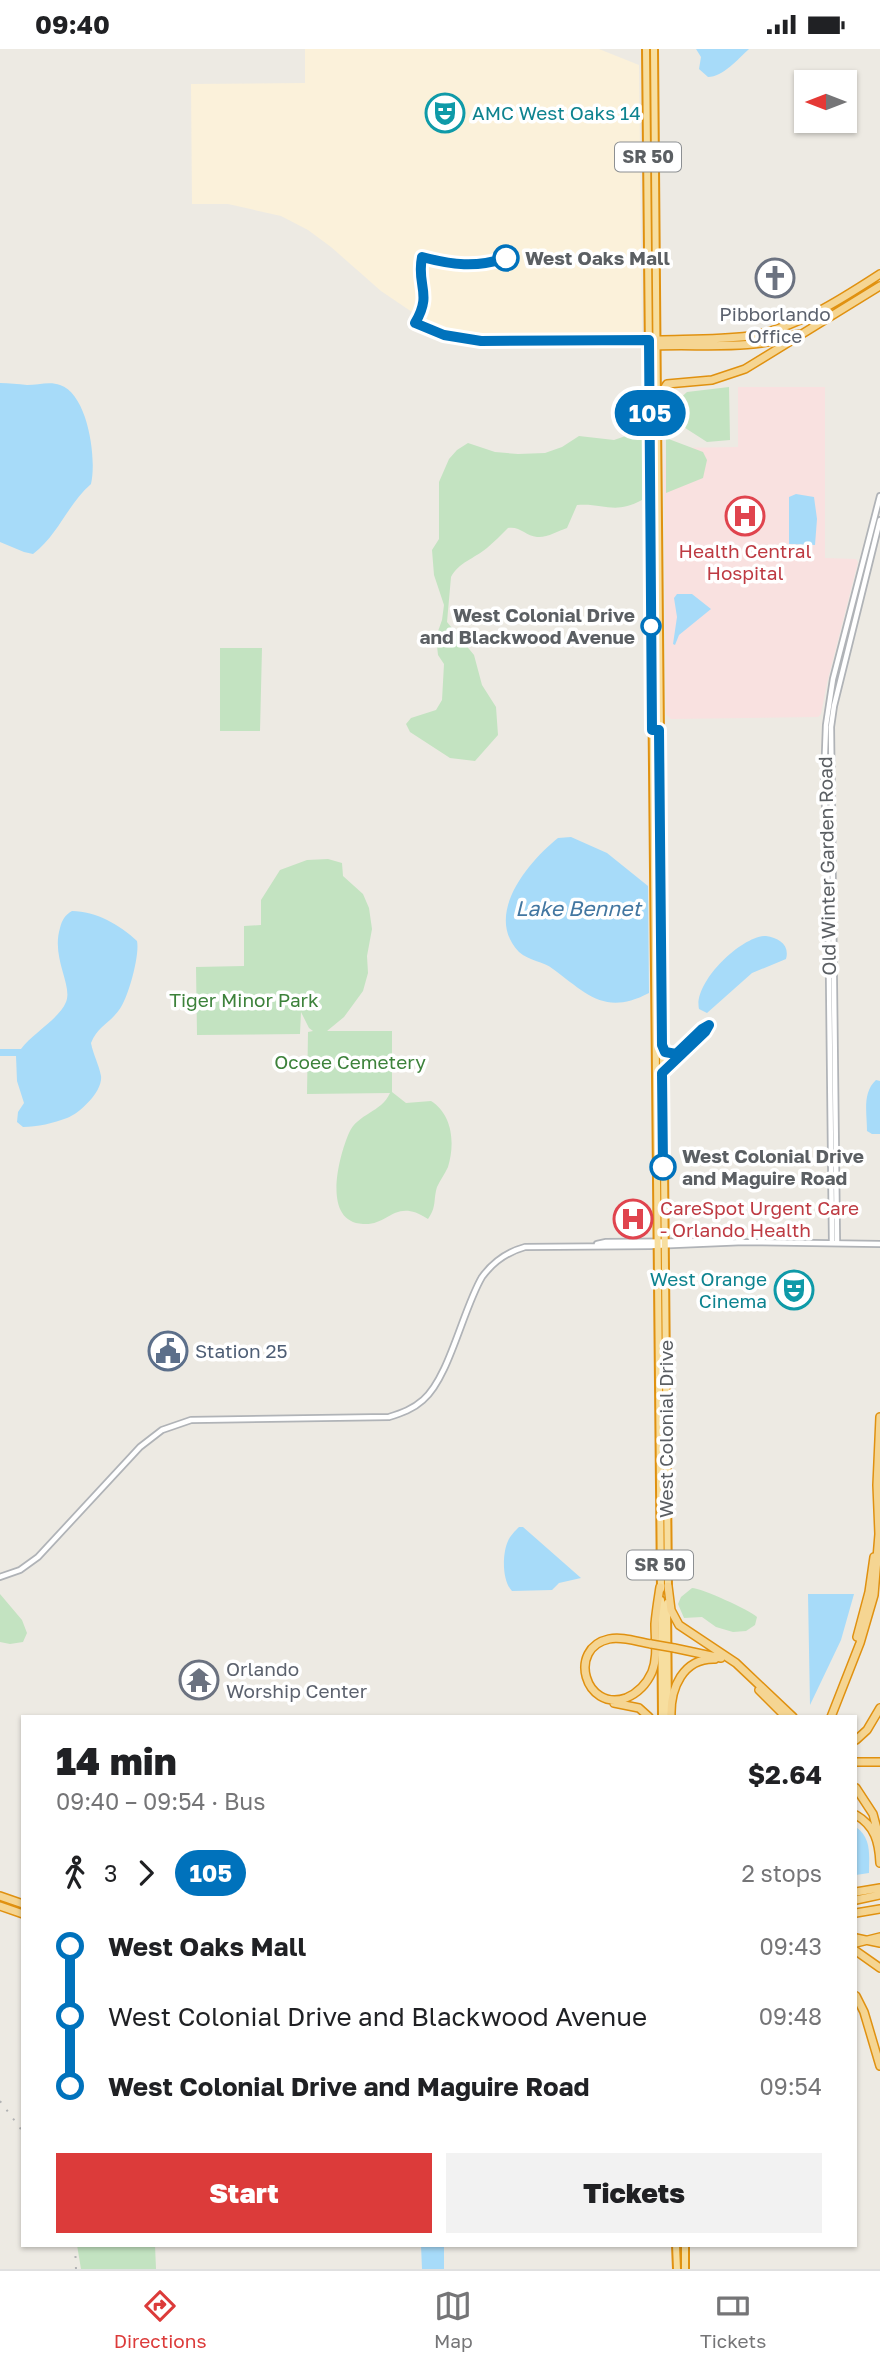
<!DOCTYPE html>
<html lang="en">
<head>
<meta charset="utf-8">
<style>
	body { margin:0; font-family:"Golos Text",sans-serif; background:#f2f2f2; color:#202124; height:100vh; display:flex; flex-direction:column; font-size:26px; white-space:nowrap }
	* { box-sizing:border-box; margin:0 }
	p { font-size:23px; color:#757577 }
	.icon { flex:none; width:38px; height:38px; fill:none; stroke:currentColor; stroke-width:2; stroke-linecap:round; stroke-linejoin:round }
	.map { position:relative; flex:1; overflow:hidden }
	.panel { position:absolute; left:21px; top:1666px; width:836px; height:532px; display:flex; flex-direction:column; background:#fff; border-radius:0px; box-shadow:0 2px 5px #0004 }
	.panel>* { flex:none }
	.badge { padding:0 14px; border-radius:23px; font-size:24px; line-height:46px }
	.needle { width:46px; rotate:270deg }
	.tools { position:absolute; left:794px; top:21px; display:grid; gap:14px }
	.tools a { display:grid; place-items:center; width:63px; height:63px; border-radius:0px; background:#fff; box-shadow:0 2px 5px #0004; font-size:35px }
	.map>.badge { position:absolute; translate:-50% -50%; box-shadow:0 0 0 4px #fff }
	.legs { display:flex; align-items:center; gap:10px; height:77px; padding:0 35px; font-size:23px }
	.legs p { margin-inline-start:auto }
	.overview { display:flex; align-items:center; justify-content:space-between; height:119px; padding:0 35px }
	h1 { font-size:38px; font-weight:800; line-height:52px }
	.button { display:flex; gap:14px; margin-top:auto; padding:14px 35px }
	.button a { flex:1; height:80px; border-radius:0px; background:#dc3b3a; color:#fff; font-size:28px; font-weight:800; line-height:80px; text-align:center }
	.button a+a { background:#f2f2f2; color:#202124 }
	ul { padding:0 35px; list-style:none }
	li { display:flex; align-items:center; gap:24px; height:70px; font-size:26px }
	li i { display:grid; place-items:center; width:10px; height:100%; margin:0 9px; background:currentColor }
	li i::after { content:''; width:18px; height:18px; margin:-9px; border:5px solid; border-radius:50%; background:#fff }
	li p { margin-inline-start:auto }
	li:first-child i { background:linear-gradient(#0000 50%,currentColor 0) }
	li:last-child i { background:linear-gradient(currentColor 50%,#0000 0) }
	.status { display:flex; justify-content:space-between; align-items:center; height:49px; padding:0 35px; background:#fff; direction:ltr }
	.status svg { height:19px; fill:currentColor }
	.dock { display:flex; justify-content:space-around; align-items:center; height:98px; border-top:2px solid #e0e0e0; background:#fff; font-size:19px; color:#757577 }
	.dock a { display:grid; justify-items:center; gap:4px }
	.dock .selected { color:#dc3b3a }
	.map>svg:first-child { display:block }
</style>
</head>
<body>
<div class="status"><b>09:40</b><svg viewBox="0 0 49 12"><path d="M0 12V9h3v3zM5 12V6h3v6zM10 12V3h3v9zM15 12V0h3v12zM26 1h20v11H26zM47 4h2v5h-2z"/></svg></div>
<div class="map">
<svg width="880" height="2220" viewBox="0 0 880 2220">
	<rect width="100%" height="100%" fill="#edeae3"/>
	<path fill="#fbf1da" d="M305 0H599L639 16 642 283 639 285 485 287 453 281 434 275 412 263 381 242 331 198 308 181 281 167 228 155H192L191 35 305 34Z"/>
	<path fill="#f9e1e0" d="M738 338H825V509L856 510 858 513 827 634 821 665 818 668 671 670 666 665 664 425 666 399 738 398Z"/>
	<path fill="#c3e3c1" d="M729 338 730 391 707 393 665 366 664 349 678 351 687 343Z
		M643 381 642 451C614 466 605 454 577 456L567 479C558 482 547 489 537 488 526 487 520 477 508 479 501 486 494 493 487 499 475 509 458 514 451 528L447 573 474 606 482 636 496 658 498 686 475 712 450 709 410 683 406 675 411 669 436 661 442 651 444 615 438 606 436 588 442 571 444 556 434 526 432 501 439 490V433L449 410 457 401 468 394 495 403 518 405 545 404 562 398 579 387 614 391Z
		M666 389 703 403 707 411 703 429 666 444Z
		M220 599H262L260 682H220Z
		M328 810 342 814 343 827 363 845 369 859 372 880 367 907 368 924 363 942 344 968 327 982H392V1043L406 1054 431 1052C453 1066 455 1095 448 1118 445 1125 440 1131 437 1138 433 1152 437 1157 428 1170 395 1148 389 1177 363 1175 321 1173 339 1107 349 1084 358 1064 381 1064 390 1044L307 1045 308 983 313 982 309 979 301 963 300 985 197 986 196 918 244 917V877L261 876V851L280 821 307 811Z
		M692 1539C701 1539 750 1561 757 1568L755 1576 746 1582 733 1583 716 1578 702 1568 684 1569 678 1555 681 1548Z
		M0 1545 22 1571 27 1584 23 1593 10 1595 0 1593Z
		M77 2196H155L156 2220H81Z"/>
	<path fill="#a7dbf9" d="M696 0H749C738 10 723 28 708 28L699 20 701 8Z
		M0 334C9 334 18 335 27 336 38 336 50 332 60 336 88 345 97 410 91 435 67 456 59 485 33 505L24 503 0 493Z
		M796 445 814 448 817 470 815 496 789 495V448Z
		M677 545H692L711 560 679 586 675 596 673 595 677 568 674 549Z
		M571 788 607 804 648 837 649 944C605 967 587 945 553 920 543 912 529 912 519 903 483 866 529 812 558 789Z
		M72 862C96 862 120 876 137 892 140 906 128 950 119 961 109 975 98 977 91 994 93 1005 99 1016 101 1027 103 1042 80 1064 67 1069 54 1074 37 1078 23 1078L17 1073 18 1063 24 1054 17 1032 16 1007H0V1000H21C33 984 59 970 66 953 73 936 51 909 60 879 62 871 65 866 72 862Z
		M766 887C779 889 790 896 786 910L752 924 707 964 699 960C693 934 741 887 766 887Z
		M876 1031 880 1032V1085H872L867 1082C867 1064 862 1044 876 1031Z
		M519 1478H523L581 1529 559 1534 552 1541 512 1542C502 1532 502 1505 508 1492 510 1487 515 1482 519 1478Z
		M808 1545H854L841 1591 810 1656Z
		M856 1778C872 1789 869 1807 869 1824L856 1826Z
		M421 2196H444V2220H422Z"/>
	<g fill="none" stroke-linecap="round" stroke-linejoin="round">
		<defs>
			<path id="secondary" d="M744 1193 880 1195
				M832 1193 828 845 824 730 826 676 833 630 880 447
				M837 1193 831 678 834 657 880 471
				M597 1195 606 1193 731 1192
				M0 1528 20 1521 38 1508 140 1398 162 1381 191 1371 389 1368C402 1364 413 1360 423 1351 449 1329 463 1260 482 1228 493 1213 507 1203 525 1198L650 1197 744 1193"/>
			<path id="trunk" d="M646 0 661 1540
				M654 0 657 357
				M657 368 668 1540
				M661 1551 662 1668
				M667 1554 668 1666
				M676 2196 677 2220
				M685 2196V2220"/>
			<path id="motorway" d="M657 291C687 290 718 291 749 287 797 279 840 251 880 225
				M657 297C705 295 752 302 798 285
				M657 372 662 343 667 335 712 331 745 320 880 237
				M668 1537 671 1561 679 1576 736 1614 793 1668
				M857 1588 869 1543 874 1508
				M651 1595C638 1593 622 1587 609 1590 567 1599 585 1663 626 1649 638 1644 647 1634 652 1623 658 1608 655 1591 655 1575 656 1563 658 1551 660 1538
				M674 1599 721 1609
				M759 1641 786 1668
				M614 1654 639 1659 649 1668
				M671 1668C670 1639 683 1609 715 1610
				M831 1668 860 1594 874 1546 879 1485 877 1436 880 1368
				M856 1691 867 1681 880 1659
				M856 1713H880
				M856 1739 873 1765 880 1791
				M856 1766C875 1777 879 1793 880 1814
				M856 1843 880 1839
				M0 1847 23 1855
				M856 1851 880 1846
				M0 1857 23 1865
				M856 1864 880 1860
				M856 1889 880 1894
				M856 1894 880 1888
				M856 1902 880 1919
				M856 1947 864 1963 880 2017"/>
		</defs>
		<use href="#secondary" stroke="#b0b3b7" stroke-width="8"/>
		<use href="#trunk" stroke="#e09110" stroke-width="10"/>
		<use href="#motorway" stroke="#e09110" stroke-width="10"/>
		<use href="#secondary" stroke="#fff" stroke-width="4.5"/>
		<use href="#trunk" stroke="#f7de9f" stroke-width="6"/>
		<use href="#motorway" stroke="#f5d592" stroke-width="7"/>
		<path stroke="#b1b2b3" stroke-width="2" stroke-dasharray="2 9" stroke-linecap="butt" d="M0 2052 23 2083
			M75 2196 76 2220"/>
		<defs>
			<path id="motorway-bridge" d="M651 1595 674 1599"/>
		</defs>
		<use href="#motorway-bridge" stroke="#e09110" stroke-width="10" stroke-linecap="butt"/>
		<use href="#motorway-bridge" stroke="#f5d592" stroke-width="7"/>
	</g>
	<g fill="none" stroke-linecap="round" stroke-linejoin="round">
		<defs>
			<path id="line-1" d="M506 209C476 219 452 216 422 208 416 237 433 244 415 274L444 286 481 292 649 291 652 681H659L662 996 665 1003 676 1005 702 980 709 976 705 983 662 1024 663 1118"/>
		</defs>
		<use href="#line-1" stroke="#fff" stroke-width="16"/>
		<use href="#line-1" stroke="#0072bc" stroke-width="10"/>
	</g>
	<defs>
		<symbol id="theatre-ring" viewBox="-11 -11 22 22"><circle r="9.5" fill="#fff" stroke="#0f9aa8" stroke-width="1.5"/><path d="M-5-5.5Q0-4 5-5.5V0Q5 5 0 6Q-5 5-5 0ZM-3.3-2.5H-1v1.5H-3.3ZM1-2.5H3.3v1.5H1ZM-2.8 1Q0 5.5 2.8 1Z" fill="#0f9aa8"/></symbol>
		<symbol id="church-ring" viewBox="-11 -11 22 22"><circle r="9.5" fill="#fff" stroke="#6b7280" stroke-width="1.5"/><path d="M-1.2-6h2.4v3.5h3.3v2.4h-3.3V6h-2.4V-.1h-3.3v-2.4h3.3Z" fill="#6b7280"/></symbol>
		<symbol id="hospital-ring" viewBox="-11 -11 22 22"><circle r="9.5" fill="#fff" stroke="#e0444e" stroke-width="1.5"/><path d="M-5-5h3v3.5h4V-5h3V5h-3V1.5h-4V5h-3Z" fill="#e0444e"/></symbol>
		<symbol id="civic-ring" viewBox="-11 -11 22 22"><circle r="9.5" fill="#fff" stroke="#5c6f8a" stroke-width="1.5"/><path d="M-.6-6.5H3V-4.5H.6V-3L4-1V1h2V6H-6V1h2V-1L-.6-3ZM-1.2 2.5V6h2.4V2.5Z" fill="#5c6f8a"/></symbol>
		<symbol id="temple-ring" viewBox="-11 -11 22 22"><circle r="9.5" fill="#fff" stroke="#6b7280" stroke-width="1.5"/><path d="M0-6L5-2H3V0L6.5 2.5H4V6H1.5V3h-3V6H-4V2.5H-6.5L-3 0V-2H-5Z" fill="#6b7280"/></symbol>
	</defs>
	<g fill-rule="evenodd">
		<use href="#theatre-ring" x="423" y="42" width="44" height="44"/>
		<use href="#church-ring" x="753" y="207" width="44" height="44"/>
		<use href="#hospital-ring" x="723" y="445" width="44" height="44"/>
		<use href="#hospital-ring" x="611" y="1148" width="44" height="44"/>
		<use href="#theatre-ring" x="772" y="1219" width="44" height="44"/>
		<use href="#civic-ring" x="146" y="1280" width="44" height="44"/>
		<use href="#temple-ring" x="177" y="1609" width="44" height="44"/>
	</g>
	<g fill="#fff" stroke="#0072bc" stroke-width="3.5">
		<circle cx="506" cy="209" r="12"/>
		<circle cx="651" cy="577" r="9"/>
		<circle cx="663" cy="1118" r="12"/>
	</g>
	<g text-anchor="middle" stroke-width="7" stroke-linejoin="round" paint-order="stroke">
		<g fill="#fff" stroke="#8c8f92" stroke-width="2">
			<rect x="615" y="93.5" width="66" height="29" rx="5"/>
			<rect x="627" y="1501.5" width="66" height="29" rx="5"/>
		</g>
		<g font-size="18" font-weight="bold" fill="#5b5f63">
			<text x="648" y="114">SR 50</text>
			<text x="660" y="1522">SR 50</text>
		</g>
		<g font-size="19" fill="#0d838f" stroke="#fff" text-anchor="start">
			<text x="472" y="71">AMC West Oaks 14</text>
			<text x="767" y="1237" text-anchor="end">West Orange<tspan x="767" dy="22">Cinema</tspan></text>
		</g>
		<g font-size="19" font-weight="bold" fill="#5b5f63" stroke="#fff" text-anchor="start">
			<text x="525" y="216">West Oaks Mall</text>
			<text x="635" y="573" text-anchor="end">West Colonial Drive<tspan x="635" dy="22">and Blackwood Avenue</tspan></text>
			<text x="682" y="1114">West Colonial Drive<tspan x="682" dy="22">and Maguire Road</tspan></text>
		</g>
		<g font-size="19" fill="#5b616d" stroke="#fff">
			<text x="775" y="272">Pibborlando<tspan x="775" dy="22">Office</tspan></text>
			<text x="226" y="1627" text-anchor="start">Orlando<tspan x="226" dy="22">Worship Center</tspan></text>
		</g>
		<g font-size="19" fill="#be3a42" stroke="#fff">
			<text x="745" y="509">Health Central<tspan x="745" dy="22">Hospital</tspan></text>
			<text x="660" y="1166" text-anchor="start">CareSpot Urgent Care<tspan x="660" dy="22">- Orlando Health</tspan></text>
		</g>
		<g font-size="19" fill="#5b5f63" stroke="#fff">
			<text transform="translate(827 817) rotate(-91)" y="7">Old Winter Garden Road</text>
			<text transform="translate(666 1380) rotate(-90)" y="7">West Colonial Drive</text>
		</g>
		<g font-size="19" fill="#3d823b" stroke="#fff">
			<text x="244" y="958">Tiger Minor Park</text>
			<text x="350" y="1020">Ocoee Cemetery</text>
		</g>
		<g font-size="19" fill="#4e5e75" stroke="#fff" text-anchor="start">
			<text x="195" y="1309">Station 25</text>
		</g>
		<g font-size="21" font-style="italic" fill="#4377a1" stroke="#fff">
			<text x="578" y="867">Lake Bennet</text>
		</g>
	</g>
</svg>
<div class="tools">
<a><svg class="needle" viewBox="-14 -14 28 28"><path d="M0-13l5 13h-10z" fill="#e53935"/><path d="M0 13l5-13h-10z" fill="#757577"/></svg></a>
</div>
<b class="badge" style="left:650px;top:364px;background:#0072bc;color:#fff">105</b>
<section class="panel">
<div class="overview"><div><h1>14 min</h1><p>09:40 – 09:54 · Bus</p></div><b>$2.64</b></div>
<div class="legs"><svg class="icon" aria-label="walk" viewBox="0 0 24 24"><circle cx="13" cy="4" r="2"/><path d="M13 8l-2 6 4 7M11 14l-3 7M7 12l3-4h3l4 4"/></svg>3<svg class="icon" aria-label="forward" viewBox="0 0 24 24"><path d="M9 5l7 7-7 7"/></svg><b class="badge" style="background:#0072bc;color:#fff">105</b><p>2 stops</p></div>
<ul>
<li><i style="color:#0072bc"></i><b>West Oaks Mall</b><p>09:43</p></li>
<li><i style="color:#0072bc"></i><span>West Colonial Drive and Blackwood Avenue</span><p>09:48</p></li>
<li><i style="color:#0072bc"></i><b>West Colonial Drive and Maguire Road</b><p>09:54</p></li>
</ul>
<div class="button"><a>Start</a><a>Tickets</a></div>
</section>
</div>
<nav class="dock">
<a class="selected"><svg class="icon" aria-label="directions" viewBox="0 0 24 24"><path d="M12 3l9 9-9 9-9-9zM9 14v-3h6M13 9l2 2-2 2"/></svg>Directions</a>
<a><svg class="icon" aria-label="map" viewBox="0 0 24 24"><path d="M3 6l6-2 6 2 6-2v14l-6 2-6-2-6 2zM9 4v14M15 6v14"/></svg>Map</a>
<a><svg class="icon" aria-label="tickets" viewBox="0 0 24 24"><path d="M3 7h18v10H3zM15 7v10"/></svg>Tickets</a>
</nav>
</body>
</html>
